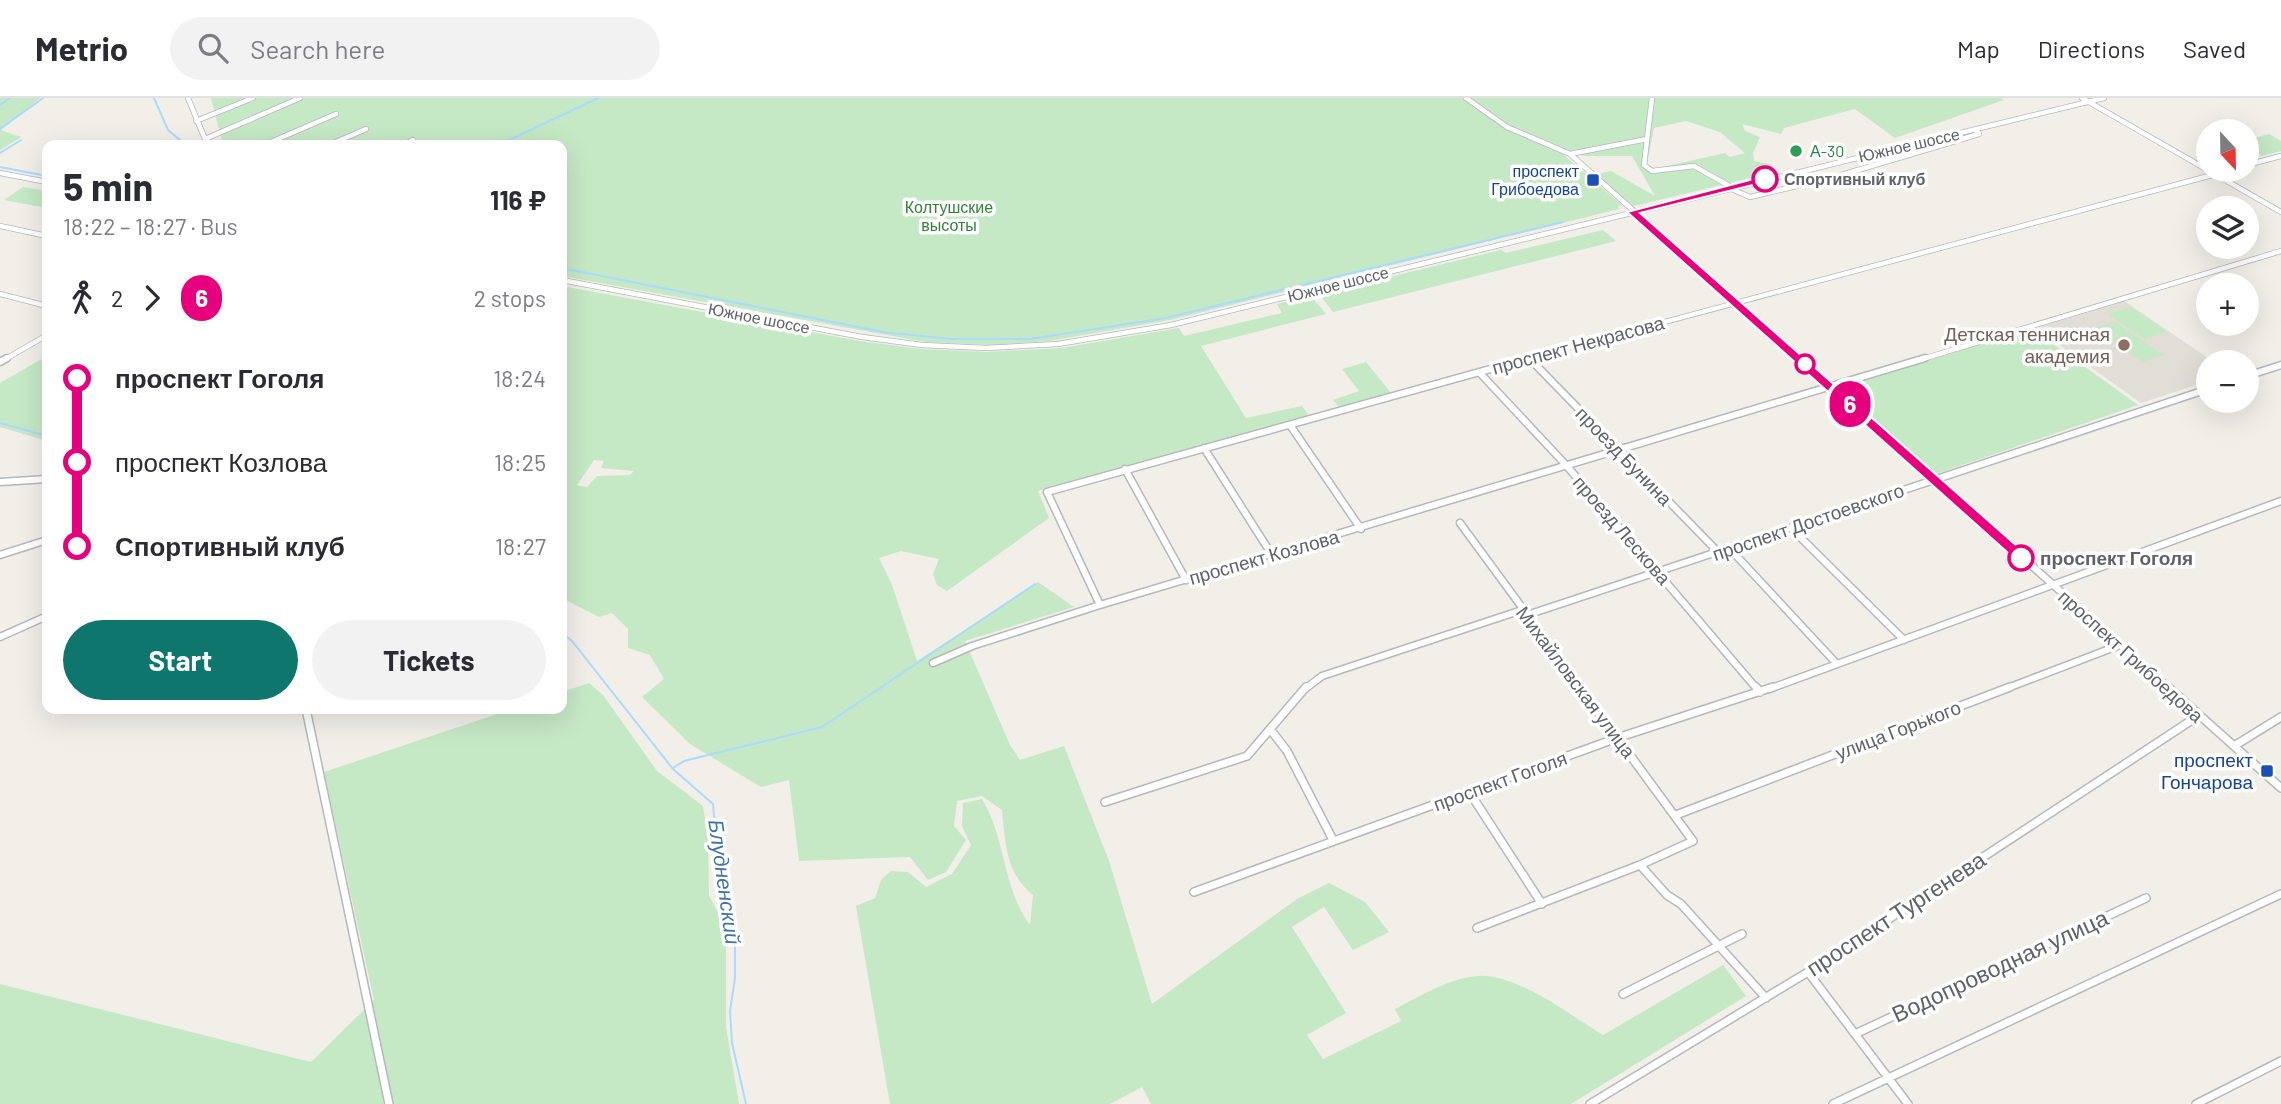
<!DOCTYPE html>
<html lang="en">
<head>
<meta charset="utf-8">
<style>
	body { margin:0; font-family:Barlow,sans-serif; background:#f2f2f3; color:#2b2b33; height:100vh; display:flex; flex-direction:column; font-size:26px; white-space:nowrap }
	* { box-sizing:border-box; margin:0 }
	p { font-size:23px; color:#7c7c81 }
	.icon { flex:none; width:38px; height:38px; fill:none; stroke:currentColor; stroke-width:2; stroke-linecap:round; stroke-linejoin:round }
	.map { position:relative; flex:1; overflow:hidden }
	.panel { position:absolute; left:42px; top:42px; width:525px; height:574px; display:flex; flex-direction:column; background:#fff; border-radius:14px; box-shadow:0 7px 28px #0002 }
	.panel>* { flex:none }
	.badge { padding:0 14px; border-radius:23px; font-size:24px; line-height:46px }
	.needle { width:46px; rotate:158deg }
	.buttons { position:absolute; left:2196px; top:21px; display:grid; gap:14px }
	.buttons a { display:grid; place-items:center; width:63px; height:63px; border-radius:50%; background:#fff; box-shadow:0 7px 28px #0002; font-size:35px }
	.map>.badge { position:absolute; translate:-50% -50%; box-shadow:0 0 0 4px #fff }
	.legs { display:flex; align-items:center; gap:10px; height:77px; padding:0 21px; font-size:23px }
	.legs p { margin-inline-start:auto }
	.overview { display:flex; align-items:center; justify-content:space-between; height:119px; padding:0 21px }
	h1 { font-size:38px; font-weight:700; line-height:52px }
	.cta { display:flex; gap:14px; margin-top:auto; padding:14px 21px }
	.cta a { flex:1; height:80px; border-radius:42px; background:#0f766e; color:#fff; font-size:28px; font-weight:700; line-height:80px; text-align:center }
	.cta a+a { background:#f2f2f3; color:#2b2b33 }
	ul { padding:0 21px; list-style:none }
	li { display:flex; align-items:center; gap:24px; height:84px; font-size:26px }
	li i { display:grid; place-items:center; width:10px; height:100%; margin:0 9px; background:currentColor }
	li i::after { content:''; width:18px; height:18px; margin:-9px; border:5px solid; border-radius:50%; background:#fff }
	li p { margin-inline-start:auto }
	li:first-child i { background:linear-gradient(#0000 50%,currentColor 0) }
	li:last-child i { background:linear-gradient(currentColor 50%,#0000 0) }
	header { display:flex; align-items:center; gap:42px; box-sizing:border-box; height:98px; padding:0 35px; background:#fff; border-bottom:2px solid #e1e1e2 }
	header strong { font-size:33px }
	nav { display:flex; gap:38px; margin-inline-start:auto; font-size:24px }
	.search { width:490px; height:63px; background:#f2f2f3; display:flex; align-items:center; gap:18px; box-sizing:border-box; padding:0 24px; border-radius:38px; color:#7c7c81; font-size:26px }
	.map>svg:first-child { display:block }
</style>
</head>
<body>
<header>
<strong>Metrio</strong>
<div class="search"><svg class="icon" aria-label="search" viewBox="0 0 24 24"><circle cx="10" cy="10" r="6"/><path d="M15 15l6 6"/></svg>Search here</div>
<nav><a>Map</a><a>Directions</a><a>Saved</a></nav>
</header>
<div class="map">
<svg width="2281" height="1006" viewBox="0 0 2281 1006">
	<rect width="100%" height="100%" fill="#f1efe8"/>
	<path fill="#e1ded6" d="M2124 203 2214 264H2208V283L2141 305 2036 230Z"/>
	<path fill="#c5e8c5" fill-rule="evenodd" d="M0 0H40L1 32 21 39 0 52Z
		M211 0H2001L2004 2 1895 40 1855 11 1784 30 1781 36 1742 26 1745 33 1760 39 1753 55 1754 63 1769 66 1775 74 1634 108 1625 104 1593 77 1611 73 1655 98 1632 58H1584L1561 50 1559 53 1622 107 1618 108 1619 111 1170 222 1049 243 990 247 926 244 562 178V47H223ZM1686 23 1720 34 1745 55 1730 59 1725 55 1654 71 1647 66 1654 30Z
		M2269 36 2281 43V53L2262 58 2247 50V42Z
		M23 89 47 93V110L4 102Z
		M1603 132 1616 143 1333 214 1319 196 1501 152 1506 155Z
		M562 188 859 243 921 251 987 254 1062 250 1179 230 1184 238 1282 215 1277 206 1311 198 1326 216 1201 248 1246 320 1302 308 1310 319 1038 393 1049 420 947 493 937 487 933 476 939 461 901 453 879 460 892 487 917 563 1038 484 1074 509 965 543 1010 647 1020 662 1064 648 1109 763 1152 906 1297 801 1329 785 1365 804 1389 834 1353 852 1324 809 1292 829 1346 915 1307 937 1323 961 1401 923 1395 911C1420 898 1458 875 1487 878 1528 883 1568 916 1603 937L1723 867 1746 898 1571 1006H1151L1142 989 1110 1006H890L856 808 875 800 881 782 891 773 908 774 926 789 952 776 971 747 962 728 963 705 982 701C1006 740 1002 789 1030 827L1033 797C1006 776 1005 744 1002 712L982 698 957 703 954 728 966 742 946 774 928 782 910 759 799 763 789 682 761 689 690 646 642 599 664 581 650 557 628 550V531L612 515 599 519 562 500ZM594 362 604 363 601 370 634 373 630 377 597 378 587 389 577 387Z
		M2131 209 2167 234 2144 241 2108 216Z
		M2116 224 2163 257 2142 264 2094 230Z
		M2032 231 2138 307 1936 376 1835 288Z
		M47 258V343L0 329V285Z
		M1366 264 1391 295 1339 309 1333 302 1359 293 1342 271Z
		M589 585 603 597 657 673 703 708 708 743 709 798 726 828V929L739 1006H0V886L311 964 374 902 324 674 512 611H562V594Z"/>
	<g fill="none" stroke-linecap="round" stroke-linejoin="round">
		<path stroke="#aadaff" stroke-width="2" d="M154 0 168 32 186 47
			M0 7 10 0
			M0 31 43 0
			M499 47 598 0
			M0 55 21 42
			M0 69 47 78
			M562 170 883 234 951 241H1030L1166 220 1563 124
			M0 325 47 338
			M562 535 572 543 673 671 713 706 719 770 730 801 735 841V880L730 913 732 945 746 1006
			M673 670 684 663 822 629 1035 486"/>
		<defs>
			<path id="minor-far2" d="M188 0 205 41 211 47
				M1466 0 1507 29 1570 56 1801 262
				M1652 0 1644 67 1652 73 1694 68 1731 89
				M2082 0 2281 114
				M196 23 253 0
				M205 41 300 0
				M264 47 336 16
				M329 47 366 31
				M403 47 413 42
				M1570 56 1647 41
				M2247 67 2281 58
				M0 75 47 84
				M1729 90 1750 99 1831 80 1979 36 1975 31
				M0 128 47 138
				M562 182 862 239 922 247 986 250 1058 246 1171 227 2104 0
				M0 196 47 208
				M4 262 47 237
				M1523 262 2231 72
				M1919 262 2281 153"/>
			<path id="minor-far1" d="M1529 260 1719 455
				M1799 260 2170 591
				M0 264 7 260
				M1479 274 1566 367 1757 591
				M2247 278 2281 267
				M1290 327 1361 431
				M1204 350 1272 457
				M1125 371 1186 482
				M0 384 47 381
				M1460 425 1582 591
				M1791 430 1904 542
				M1731 452 1837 566
				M0 457 47 442
				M1100 507 1047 394 1530 260
				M1527 517 2208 291
				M0 539 47 518
				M933 565 972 548 1100 507 1925 260
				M1305 591 1322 578 1522 512
				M1769 591 2281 403
				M2005 591 2120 547"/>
			<path id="minor" d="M1756 589 1760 594
				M2168 589 2281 690
				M306 611 389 1006
				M1270 631 1287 653 1333 742
				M2234 648 2281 619
				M1470 695 1542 806
				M1105 704 1247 658 1306 589
				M1676 717 2010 589
				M1640 767 1667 797 1681 806 1766 900
				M1194 794 1617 640 1773 589
				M1477 830 1640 767 1693 743 1580 589
				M1808 874 1908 1006
				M1623 896 1742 836
				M1855 936 2146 800
				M1590 1006 1808 874 2198 618
				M1833 1006 2281 796
				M2196 1006 2281 963"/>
		</defs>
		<use href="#minor-far2" stroke="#b5b8bc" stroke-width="6"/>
		<use href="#minor-far1" stroke="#b5b8bc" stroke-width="9"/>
		<use href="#minor" stroke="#b5b8bc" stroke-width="10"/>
		<use href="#minor-far2" stroke="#fff" stroke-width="4.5"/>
		<use href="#minor-far1" stroke="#fff" stroke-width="6"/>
		<use href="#minor" stroke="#fff" stroke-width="7"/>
	</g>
	<path fill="#e6007e" stroke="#fff" stroke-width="2" d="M1765 78 1769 83 1640 115 2026 456V463H2017L1627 114Z"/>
	<circle fill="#2e9e5b" stroke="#fff" stroke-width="2.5" cx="1796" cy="53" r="7"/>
	<g fill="#fff" stroke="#e6007e" stroke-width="3.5">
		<circle cx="1765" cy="81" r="12"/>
		<circle cx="1805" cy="266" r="9"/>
		<circle cx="2021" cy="460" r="12"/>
	</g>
	<g fill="#1a4fb4" stroke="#fff" stroke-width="2.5">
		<rect x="1586" y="75" width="14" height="14" rx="3.5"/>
		<rect x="2260" y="666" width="14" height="14" rx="3.5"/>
	</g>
	<circle fill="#8d6e63" stroke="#fff" stroke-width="2.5" cx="2124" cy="247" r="7"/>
	<g text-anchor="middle" stroke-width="7" stroke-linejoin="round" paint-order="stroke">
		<g font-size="16" fill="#5f6368" stroke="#fff">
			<text transform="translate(1909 47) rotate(-13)" y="6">Южное шоссе</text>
			<text transform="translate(1338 186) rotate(-14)" y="6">Южное шоссе</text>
			<text transform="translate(759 220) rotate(11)" y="6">Южное шоссе</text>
		</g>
		<g font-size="16" fill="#27864d" stroke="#fff" text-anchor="start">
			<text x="1810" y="59">А-30</text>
		</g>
		<g font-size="16" fill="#164399" stroke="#fff" text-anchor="end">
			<text x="1579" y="79">проспект<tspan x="1579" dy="18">Грибоедова</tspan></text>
		</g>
		<g font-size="16" font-weight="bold" fill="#5f6368" stroke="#fff" text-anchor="start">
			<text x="1784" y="87">Спортивный клуб</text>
		</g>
		<g font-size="16" fill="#348238" stroke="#fff">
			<text x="949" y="115">Колтушские<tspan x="949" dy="18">высоты</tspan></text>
		</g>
		<g font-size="19" fill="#785e54" stroke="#fff" text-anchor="end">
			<text x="2110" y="243">Детская теннисная<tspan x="2110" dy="22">академия</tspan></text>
		</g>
		<g font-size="19" fill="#5f6368" stroke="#fff">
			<text transform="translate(1578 247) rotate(-15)" y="7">проспект Некрасова</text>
			<text transform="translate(1624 358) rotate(46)" y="7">проезд Бунина</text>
			<text transform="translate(1808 424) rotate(-19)" y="7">проспект Достоевского</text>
			<text transform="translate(1622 432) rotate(49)" y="7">проезд Лескова</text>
			<text transform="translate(1264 459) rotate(-16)" y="7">проспект Козлова</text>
			<text transform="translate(2131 558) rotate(42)" y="7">проспект Грибоедова</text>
			<text transform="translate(1576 584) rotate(53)" y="7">Михайловская улица</text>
			<text transform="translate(1898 632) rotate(-21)" y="7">улица Горького</text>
			<text transform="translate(1500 683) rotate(-20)" y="7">проспект Гоголя</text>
		</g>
		<g font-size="19" font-weight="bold" fill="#5f6368" stroke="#fff" text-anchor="start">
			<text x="2040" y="467">проспект Гоголя</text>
		</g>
		<g font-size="19" fill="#164399" stroke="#fff" text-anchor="end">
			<text x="2253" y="669">проспект<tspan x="2253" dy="22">Гончарова</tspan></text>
		</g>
		<g font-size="21" font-style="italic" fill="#4174aa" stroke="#fff">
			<text transform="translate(724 784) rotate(82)" y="7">Блудненский</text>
		</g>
		<g font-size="23" fill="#5f6368" stroke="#fff">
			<text transform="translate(1896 816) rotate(-33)" y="8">проспект Тургенева</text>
			<text transform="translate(2000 868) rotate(-25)" y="8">Водопроводная улица</text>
		</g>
	</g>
</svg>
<div class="buttons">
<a><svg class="needle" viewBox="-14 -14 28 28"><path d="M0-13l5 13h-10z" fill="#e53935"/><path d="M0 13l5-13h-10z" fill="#7c7c81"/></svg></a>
<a><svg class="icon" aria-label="layers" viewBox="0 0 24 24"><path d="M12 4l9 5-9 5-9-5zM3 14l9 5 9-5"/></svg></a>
<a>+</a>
<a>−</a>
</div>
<b class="badge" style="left:1850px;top:306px;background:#e6007e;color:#fff">6</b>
<section class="panel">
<div class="overview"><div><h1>5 min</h1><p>18:22 – 18:27 · Bus</p></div><b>116 ₽</b></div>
<div class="legs"><svg class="icon" aria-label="walk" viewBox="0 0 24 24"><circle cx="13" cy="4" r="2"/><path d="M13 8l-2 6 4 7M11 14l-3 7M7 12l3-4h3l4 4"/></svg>2<svg class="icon" aria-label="forward" viewBox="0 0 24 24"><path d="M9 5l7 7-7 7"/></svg><b class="badge" style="background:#e6007e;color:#fff">6</b><p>2 stops</p></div>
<ul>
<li><i style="color:#e6007e"></i><b>проспект Гоголя</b><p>18:24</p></li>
<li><i style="color:#e6007e"></i><span>проспект Козлова</span><p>18:25</p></li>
<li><i style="color:#e6007e"></i><b>Спортивный клуб</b><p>18:27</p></li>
</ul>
<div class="cta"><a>Start</a><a>Tickets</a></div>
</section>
</div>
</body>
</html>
